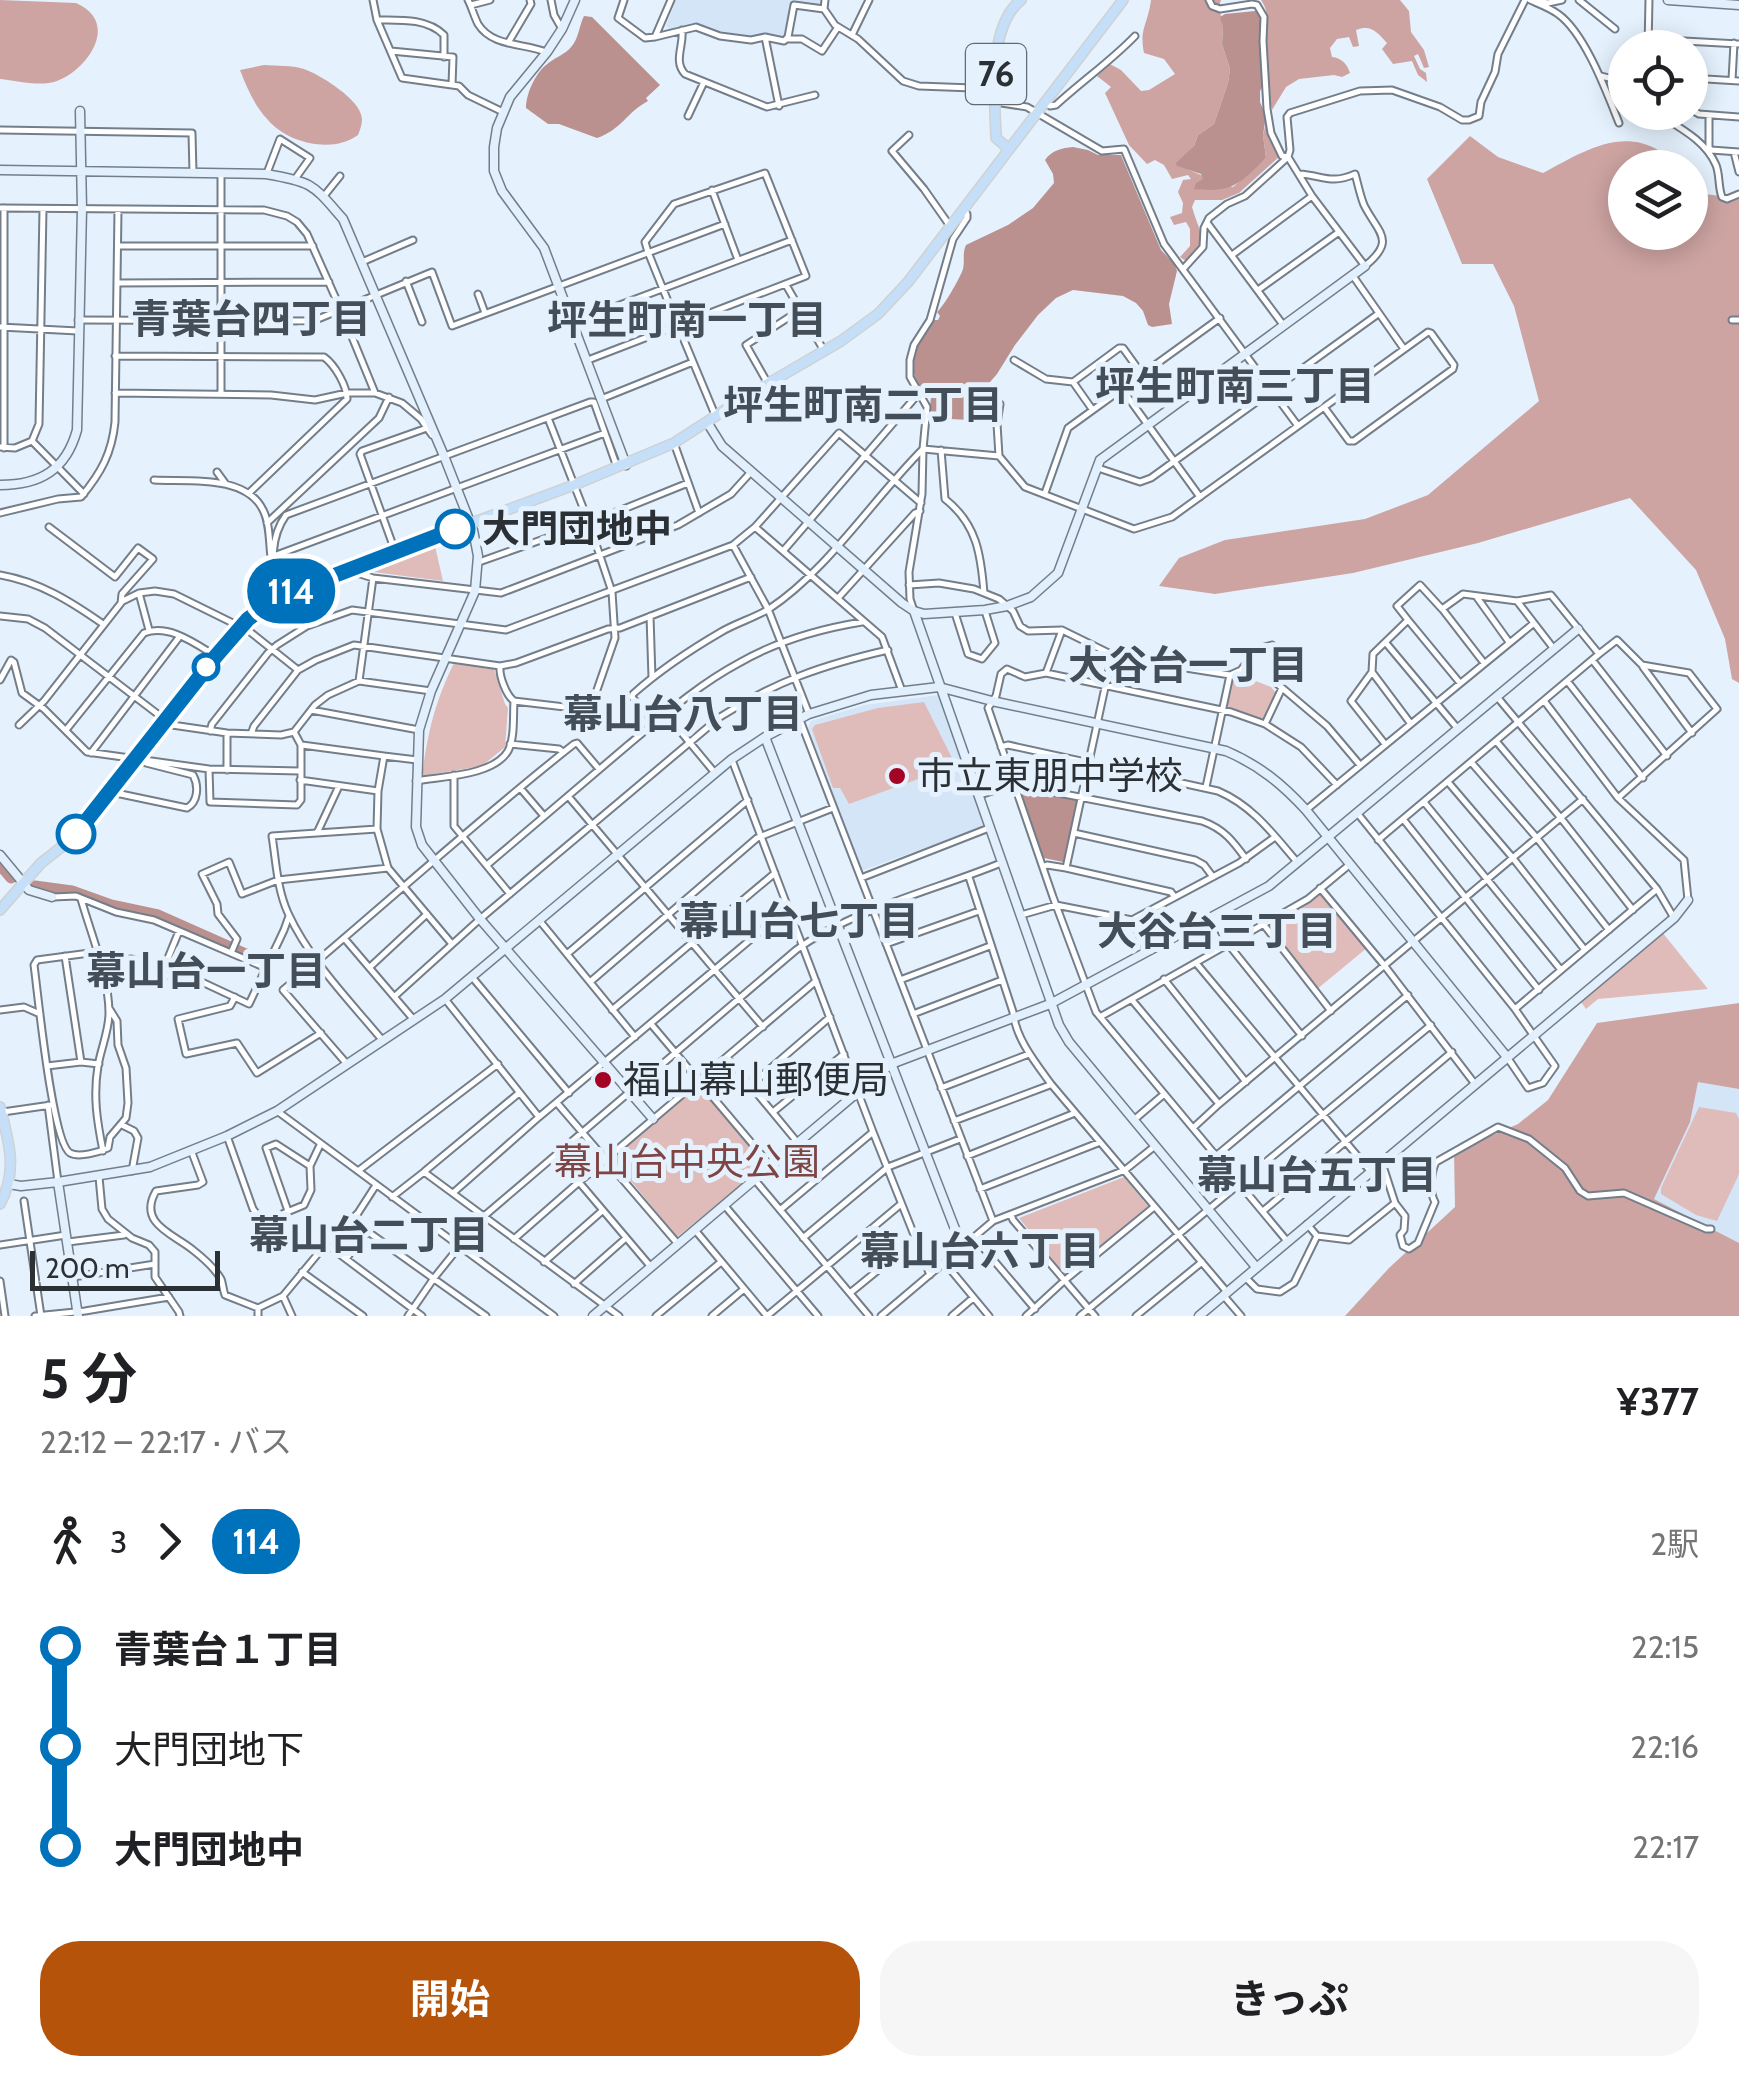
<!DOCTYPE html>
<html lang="ja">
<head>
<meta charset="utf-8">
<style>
	body { margin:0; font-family:Cabin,"Noto Sans JP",sans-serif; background:#f6f6f6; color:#202124; height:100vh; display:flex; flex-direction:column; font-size:38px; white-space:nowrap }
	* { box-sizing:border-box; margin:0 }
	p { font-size:32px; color:#757577 }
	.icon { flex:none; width:55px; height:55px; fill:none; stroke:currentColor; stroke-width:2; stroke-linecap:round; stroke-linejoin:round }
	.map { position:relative; height:1316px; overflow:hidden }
	.drawer { display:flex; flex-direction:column; background:#fff; flex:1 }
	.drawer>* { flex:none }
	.badge { padding:0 20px; border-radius:32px; font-size:35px; line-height:65px }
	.tools { position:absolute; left:1608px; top:30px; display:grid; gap:20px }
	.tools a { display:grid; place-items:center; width:100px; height:100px; border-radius:50%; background:#fff; box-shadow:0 5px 25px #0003; font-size:50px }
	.scale { position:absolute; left:30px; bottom:25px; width:190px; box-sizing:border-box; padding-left:10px; border:5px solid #2b3034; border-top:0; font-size:28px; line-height:35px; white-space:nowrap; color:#2b3034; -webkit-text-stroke:8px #e5f2fe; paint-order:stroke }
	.map>.badge { position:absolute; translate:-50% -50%; box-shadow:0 0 0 5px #fff }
	.legs { display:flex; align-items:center; gap:15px; height:110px; padding:0 40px; font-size:32px }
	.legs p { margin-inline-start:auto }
	.head { display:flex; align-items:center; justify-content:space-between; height:170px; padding:0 40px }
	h1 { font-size:55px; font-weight:700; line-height:75px }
	.cta { display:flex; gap:20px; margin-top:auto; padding:20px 40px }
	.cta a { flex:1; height:115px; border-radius:40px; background:#b45309; color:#fff; font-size:40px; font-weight:700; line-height:115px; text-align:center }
	.cta a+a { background:#f6f6f6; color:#202124 }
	ul { padding:0 40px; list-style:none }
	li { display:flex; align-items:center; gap:35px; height:100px; font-size:38px }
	li i { display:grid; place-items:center; width:15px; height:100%; margin:0 12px; background:currentColor }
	li i::after { content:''; width:25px; height:25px; margin:-12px; border:8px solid; border-radius:50%; background:#fff }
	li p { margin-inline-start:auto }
	li:first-child i { background:linear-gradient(#0000 50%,currentColor 0) }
	li:last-child i { background:linear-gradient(currentColor 50%,#0000 0) }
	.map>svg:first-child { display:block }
</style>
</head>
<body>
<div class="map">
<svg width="1739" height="1316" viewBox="0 0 1739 1316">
	<rect width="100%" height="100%" fill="#e5f2fe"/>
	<path fill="#d4e5f7" d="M676 0H823L820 6 793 2 787 35 784 38 772 34 751 37 720 32 693 23 670 30 666 26Z
		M938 695 944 706 984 823 982 827 864 870 861 868 808 728 811 721 865 705Z
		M1698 1081 1739 1089V1243L1654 1199 1690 1122Z"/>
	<path fill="#dfbcba" d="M435 546 443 581 373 572 397 560Z
		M454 663 494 669 505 704 508 708 505 747 482 766 422 776C428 732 434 704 454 663Z
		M1243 676 1271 687 1276 693 1263 719 1227 706 1233 680Z
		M924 702 952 758 946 769 849 804 840 788H833L812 729 815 725 878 708Z
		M1320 890 1368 947 1316 990 1265 925Z
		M1662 932 1708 989 1598 999 1586 1009 1581 1002Z
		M696 1086H700L762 1163 755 1173 677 1237 612 1158Z
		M1699 1107 1736 1113 1739 1119V1174L1717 1221 1696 1215 1661 1194V1188Z
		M1124 1177 1148 1206 1065 1275 1019 1218Z"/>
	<path fill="#cda4a2" d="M0 0 76 3C120 22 89 69 57 81 40 87 18 81 0 79Z
		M1151 0H1221L1219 6 1223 27 1222 44 1230 69 1228 83 1214 124 1198 135 1194 146 1177 165C1198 173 1212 181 1233 187L1266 158 1263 135 1266 122 1279 157 1239 193 1222 200H1195L1192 207C1200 235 1210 239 1186 261L1180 257 1190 246V229L1186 222 1174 225 1170 217 1182 213 1183 203 1178 192 1183 180 1191 179 1188 175 1172 179 1164 165 1155 160 1147 164 1129 145 1105 93 1111 87 1097 76 1108 63 1121 70 1141 91 1149 90 1175 74 1164 59 1144 53C1139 29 1148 24 1151 0Z
		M1261 0H1400L1409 11 1411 32 1424 50 1429 67 1424 68 1418 54 1414 56 1420 69 1426 73 1427 82 1418 75 1412 61 1393 64 1382 49 1387 43C1377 32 1371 24 1356 30L1359 46 1353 47 1349 37 1337 39 1330 48 1332 57C1342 58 1347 64 1350 73L1342 77 1334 75 1299 79 1286 87 1272 110C1267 91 1266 66 1266 46 1266 30 1271 14 1261 0Z
		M264 65C277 66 291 65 304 69 319 74 355 97 360 112 364 120 361 127 358 135 333 154 287 143 268 120 254 105 247 88 240 70Z
		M1470 136 1498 157 1543 173C1578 155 1618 127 1658 150 1664 154 1671 162 1676 167L1625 168V232H1690V181L1704 194 1739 198V683L1732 679 1725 639 1696 570 1630 498 1478 543 1353 573 1215 594 1159 586 1179 558 1225 540 1365 519 1428 495 1539 401 1514 306 1493 264H1462L1427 179Z
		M1739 1003V1089L1698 1082 1690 1122 1654 1199 1739 1243V1316H1345L1389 1268 1455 1207 1454 1152 1518 1124 1548 1100 1597 1023Z"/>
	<path fill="#ba918f" d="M1255 11 1262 13 1261 48 1265 81 1260 91V102L1266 116 1263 135 1266 158C1239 184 1233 193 1194 189L1196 183 1203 179 1201 174 1177 166 1176 163 1194 146 1198 135 1214 124 1228 83 1230 69 1222 44 1223 27 1220 17 1225 14Z
		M584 16 592 17 660 85 646 98 648 101C627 112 621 130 597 138L559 124H548L526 108C526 94 535 74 546 65 555 57 565 55 572 46 579 37 579 26 584 16Z
		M1073 147 1088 150 1098 155H1121L1161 250 1174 263 1177 271 1169 304 1172 324 1152 327 1148 325 1143 311 1136 303 1123 296 1073 290 1056 298 1038 315 1015 345 997 374 984 389 980 407 969 420 950 419 949 412 929 415 931 397C899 372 916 347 933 320H938L940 316 937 312C944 306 960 278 963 269 965 260 962 254 966 245L1008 225 1033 208 1054 183 1053 174 1045 160C1052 150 1062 148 1073 147Z
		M1016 787 1079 799 1063 862 1044 858Z"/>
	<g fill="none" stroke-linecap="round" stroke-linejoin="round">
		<path stroke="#ba918f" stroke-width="11" d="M0 865 11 878
			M35 886 72 891 111 905 158 915 264 962"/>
		<defs>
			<path id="street" d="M373 0 377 20 402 78 459 86 468 95 503 112
				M468 0C472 8 474 16 478 24 492 47 524 43 546 52
				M551 0 554 15 562 29
				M624 0 618 18 645 38 655 37 671 0
				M825 0 824 9 835 25 858 39 903 81 919 86 973 88 995 102 1027 107 1102 151 1124 149 1164 244 1298 426
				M1209 0 1212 6 1220 9 1252 4 1257 5 1264 17 1263 41 1267 109 1271 133 1282 156 1288 157 1312 196 1365 266C1397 240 1378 233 1364 205 1360 195 1358 184 1355 174 1330 185 1322 175 1299 174
				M1530 0C1539 4 1550 8 1558 14 1585 33 1607 93 1619 123
				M1579 0 1615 29
				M1536 1 1548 3 1562 0
				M471 5 490 0
				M377 20C400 20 427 18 444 35V57
				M682 30C684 46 673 61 685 74L767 107 815 95
				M852 35 869 0
				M655 37 696 27 720 36 751 40 765 37 784 41 788 37 794 5 824 9
				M765 37 779 106
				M787 39H802L822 51 838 27
				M1648 39 1739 44
				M508 43 531 4 530 0
				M1648 48 1649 0
				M391 51 453 57 452 85
				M1601 76 1625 82
				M1690 78 1739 81
				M1732 80 1734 43
				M1046 103 1050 106 1056 105C1082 81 1111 61 1135 36
				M1690 109 1699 114 1739 117
				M1655 112C1676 126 1705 139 1716 165 1720 175 1718 187 1722 197L1727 199 1739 194
				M1709 115V147L1711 150 1739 152
				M688 116 704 82
				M0 130 192 133 193 173
				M909 135 892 151 924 189 950 226
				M1734 152 1739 172
				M221 173V393
				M267 173 280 139 310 158 295 179
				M712 190 738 260
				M324 196 340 176
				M0 208 264 210 287 216 297 222 307 234 341 310 375 393
				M1208 224 1284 326
				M118 246H313
				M1232 255 1312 196
				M362 262 413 240
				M1184 268 1203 247 1204 228 1209 218 1227 204 1245 196 1288 157 1290 150 1287 117 1290 113 1360 91 1392 90 1440 107 1462 120H1469L1479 116 1481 102 1495 72 1498 54 1525 0
				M1353 276 1404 349
				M406 281 422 322
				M117 283 329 282
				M786 285 823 349
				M1258 290 1339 232
				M478 294 485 313
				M78 320 313 321 432 272 452 326 725 224
				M1732 320H1739
				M572 323 792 240
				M0 327 78 331
				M115 356 324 357C335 365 347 386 347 399L250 492
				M588 360 806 276 765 173 674 204 645 242 648 252C670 307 693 362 716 417
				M1014 360 1046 379 1073 382 1092 409
				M767 382 746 345 800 310
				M1073 382 1119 348H1123L1141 373
				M1122 389 1200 497
				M115 393 271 395 315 400 347 393H375L402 403 421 419 432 435
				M601 399 693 362
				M1000 404 997 424 999 456 1025 487 1134 529 1172 517 1428 332 1431 333 1454 365 1453 369 1354 441H1349L1324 407
				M32 441 84 494
				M674 443 699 513
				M0 447 15 448 32 441 39 424 43 209
				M4 448V208
				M941 450 945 499C977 524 981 555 984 593
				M1098 468 1140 482 1151 478 1378 314
				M217 472 225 483
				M154 480C187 482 246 474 263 510 270 523 269 542 271 557L605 433
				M1045 493 1068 428 1220 318
				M0 513 58 499 81 497C101 473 112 453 115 422L118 210
				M267 523 379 418 389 397
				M755 527 882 637 902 691
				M733 545 768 609 809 714
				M784 550 919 393
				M395 551 360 454 362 451 427 428
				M479 562 589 523 688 483
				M352 568 357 573 373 578 501 593 678 525 731 494 751 472
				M0 575C40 582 70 601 103 624
				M909 585 939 583 974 589 999 599 1013 611 1020 626 1028 631 1062 630 1129 663 1143 666 1154 663 1230 675 1241 670 1257 649 1272 645C1285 657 1271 667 1274 681L1327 726 1360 765
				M139 593 149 630
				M1476 596 1509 642
				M276 598C273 569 268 540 286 515L590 402H594L617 467
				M838 598 915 513 920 511
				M123 601 139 593 155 591 174 594 249 631 298 670
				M1517 601 1554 649
				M1443 610 1484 663
				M914 611 910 599 909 572 922 494 923 449 927 407 910 377V360L914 345 930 320 953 239 967 218V214L963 209
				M955 613 968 654 982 659 995 643 985 611
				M0 616 28 619 45 628 172 725 227 733 281 735 294 732 315 705 328 695 359 681 431 691
				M650 616 652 678
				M1408 620 1460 683
				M1386 643 1458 729
				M1593 661 1667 756
				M1643 667 1692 733
				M1372 672 1411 724
				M1046 673 1062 630
				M0 680 11 660 14 662 22 693 44 709 87 752 209 769 300 771
				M359 681 373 578
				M1568 682 1643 778
				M1498 698 1657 889 1674 918
				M514 701 590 710 615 638 612 592 589 523 548 418
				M1545 702 1618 798 1684 860 1688 900
				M311 710 419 730
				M666 714 715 773
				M800 720 993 1221
				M654 723 632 697 633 694C660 670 690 650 721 632 736 623 754 618 769 609 827 571 873 499 923 449L999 456
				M1265 724 1282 688
				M19 725 44 701 121 603 122 594 153 559 138 548 115 577 49 527
				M66 730 144 633C168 624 193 642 214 655
				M210 731 212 724 268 653 277 645 307 626 352 610 506 630 733 545 755 527 839 433 921 503
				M251 734 254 726 298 670 316 660 354 645 500 666 516 663 608 629 620 628 751 577
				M1496 741 1560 817 1633 910
				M510 744 559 749 563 752
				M1385 744 1351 701 1372 672 1373 654 1408 620 1397 606 1420 585 1442 609 1463 594 1517 601 1551 595 1599 654 1617 640 1642 665 1689 673 1717 709 1618 798
				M302 745 384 756
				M1001 747 1008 745 1218 791C1253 806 1273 834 1298 863
				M91 753 180 636
				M417 760 384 756 378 791 377 829 388 868 452 944
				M732 760 873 1132 930 1275
				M1471 762 1536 837 1609 930
				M209 769 210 802 297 805 301 800V745L294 732
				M227 770V733
				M454 775V826L510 894
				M300 780 378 791
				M416 781C443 776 493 776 508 751 515 738 513 716 514 701 506 695 499 676 500 666
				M1448 782 1512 857 1585 950
				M1206 787 1230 675
				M521 789 544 816
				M111 792 187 808C198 802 199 786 193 775L146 763 140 759
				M980 795 1013 784 1202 821C1224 829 1233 841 1246 859
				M568 796 763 1027
				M1424 802 1561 970
				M1306 810 1534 623
				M1358 814 1515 1009 1555 1066 1543 1083 1528 1088 1507 1057
				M1403 819 1539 990
				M377 829 272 836C276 861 277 889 288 913 310 961 350 1001 383 1041
				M317 833 339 786
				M1074 833 1195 860 1204 865 1213 877
				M1378 840 1599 654
				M487 865C534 825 581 785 628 745 663 716 698 685 739 663 777 641 819 629 862 622
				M1043 867 1047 865 1066 868 1171 892 1174 896
				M1066 868 1112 655
				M969 877 1013 1012C1016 1039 1035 1062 1051 1084L1227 1292
				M861 878 989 828
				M1320 888 1384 965 1475 1084
				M53 897 76 896 116 912 154 920 266 968
				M81 899C91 934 109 977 109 1013 109 1031 101 1048 98 1066 93 1096 97 1121 103 1151
				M1021 915 1056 905 1132 920 1239 863 1275 837
				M1213 916 1228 944 1302 1036
				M539 920 635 1037
				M1132 920 1147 951
				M1264 925 1331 1011
				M344 938 414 1020
				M886 944 979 911
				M97 952 37 960 34 965C38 994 52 1142 70 1153 79 1158 99 1152 108 1148L110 1137 126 1118 128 1103 126 1068 118 1045 117 1021 109 1008
				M231 953 237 939 218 914 217 904 202 874 229 862 242 894 278 880 388 868
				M567 954 748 800
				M65 956 81 1062
				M99 961 132 959 171 977 189 976 249 1004 284 930 289 916
				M1196 963 1370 1171
				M370 967 427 914
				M162 973 179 931
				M472 977 569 1093
				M1164 979 1246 1082
				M900 980 990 946
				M590 982 757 838 833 808
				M395 996 480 919 720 717C776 681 823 665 888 650
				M235 997 230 1006 178 1019 186 1054 237 1043 257 1073 321 1033
				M445 999 539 1117
				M1132 1000 1219 1104
				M1515 1009 1657 889
				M0 1010 24 1007 40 1014
				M612 1010 775 873
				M913 1014 1002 980
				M1100 1017 1308 899 1349 865
				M651 1024 771 1166
				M727 1057 798 1143
				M347 1064 283 990C381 908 475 822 574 744L577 743 599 769
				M47 1066 81 1062 99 1064
				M750 1086 830 1017
				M941 1088 1029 1054
				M557 1103 678 1244
				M48 1105 58 1182
				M277 1111 554 1316
				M3 1112 51 1105
				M773 1112 844 1054
				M1135 1119 1163 1095
				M954 1121 1050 1085
				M122 1125 134 1131 138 1138 132 1171
				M1193 1128 1219 1104 1583 799
				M227 1136 253 1209 263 1222 304 1205 311 1190 310 1166
				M191 1150 203 1182 198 1185 156 1191C137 1224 174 1234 193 1250 202 1257 215 1269 221 1279 223 1284 223 1290 225 1295L258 1308
				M967 1156 1075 1113
				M1216 1156 1408 995
				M1382 1163 1395 1203 1405 1216 1404 1230 1400 1235 1403 1246 1409 1249 1418 1243 1435 1202C1429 1192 1431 1172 1436 1162L1498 1127 1529 1139 1565 1168 1580 1191 1588 1196 1624 1193 1706 1229H1711
				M358 1171 498 1064
				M425 1171 519 1093
				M99 1177 102 1209 108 1219 132 1238 149 1245 155 1252V1277L179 1312 180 1316
				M755 1180 869 1316
				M980 1189 1098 1143
				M453 1193 539 1117 788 908
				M392 1197 424 1172 619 1316
				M24 1201 41 1316
				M725 1206 818 1316
				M780 1210 873 1132
				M288 1211 266 1148 276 1144 310 1166 320 1145
				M1263 1211 1452 1052
				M1011 1215 1013 1220 1095 1316
				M1307 1224 1317 1236 1349 1240 1395 1203
				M695 1230 767 1316 901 1204
				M974 1237 1035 1309
				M803 1238 888 1167 960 1139
				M514 1239 579 1182
				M1287 1241 1096 1012 1053 897 988 708 996 696 1001 674 1007 669 1025 677 1046 673 1231 712 1265 724 1301 747 1337 785
				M68 1242 124 1235
				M326 1244 422 1316
				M0 1245 66 1235
				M346 1259 367 1231 486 1316
				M544 1262 602 1211
				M945 1263 989 1316
				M651 1267 579 1182 816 981
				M302 1272 363 1316
				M73 1277 155 1264
				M1245 1277 1257 1289 1280 1292 1294 1283 1317 1236
				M0 1281 5 1316
				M574 1284 626 1238
				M850 1293 915 1240
				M1223 1295 1241 1316
				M283 1296 292 1316
				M35 1316 85 1311 169 1297
				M258 1316V1308L283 1296 326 1244 358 1213 376 1185
				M408 1316 434 1278 483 1217 796 950C851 910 938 889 1001 863
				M656 1316 721 1262
				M712 1316 744 1289
				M881 1316 993 1221 1125 1170 1155 1146
				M952 1316 973 1298
				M1026 1316 1065 1280 1154 1207
				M1080 1316 1431 1025
				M1136 1316 1202 1262"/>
			<path id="secondary" d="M575 0 562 29 547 52 510 97 497 128 494 147V171L502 191 544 248 626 465
				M1668 0 1739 5
				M0 170 266 174C314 182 313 185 343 219L444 456 473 530 478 556 475 591 431 691 419 730 416 827 422 845 480 919 653 1119
				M707 422 722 446 902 603 914 611 1059 1025 1069 1042 1256 1267
				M0 485C40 485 66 470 77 430L82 209 80 111
				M914 611 924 614 985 610 1007 606 1031 597 1058 573 1100 460 1365 266
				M765 737 962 1247
				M0 855 29 890 52 897
				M58 1182 78 1316
				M9 1184 21 1186 58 1182 150 1167 227 1136 277 1111 445 999 732 759 765 737 809 714 871 695 939 687 992 701 1226 751C1259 765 1282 784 1306 810L1507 1057
				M593 1316 891 1064 1050 1004 1269 886 1578 629
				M1199 1316 1674 918 1688 900"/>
			<path id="primary" d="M1009 149 996 138C995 99 987 27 1021 0
				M0 910 41 863 73 838 216 656C239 628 259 606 292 590L574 485 674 443 745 397 841 341 878 314 908 282 1123 0
				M0 1107C9 1142 18 1171 0 1204"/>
		</defs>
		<use href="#street" stroke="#737e8a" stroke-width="9"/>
		<use href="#secondary" stroke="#737e8a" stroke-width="11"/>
		<use href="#primary" stroke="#d0d1d2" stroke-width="12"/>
		<use href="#street" stroke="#fff" stroke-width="5"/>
		<use href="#secondary" stroke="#e2effc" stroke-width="8"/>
		<use href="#primary" stroke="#c5dff9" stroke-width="9"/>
	</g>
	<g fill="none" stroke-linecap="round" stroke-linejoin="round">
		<defs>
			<path id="line-1" d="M76 834 216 656 248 619 276 598 455 529"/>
		</defs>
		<use href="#line-1" stroke="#fff" stroke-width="22"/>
		<use href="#line-1" stroke="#0072bc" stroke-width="15"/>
	</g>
	<g fill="#fff" stroke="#0072bc" stroke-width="5">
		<circle cx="455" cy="529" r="18"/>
		<circle cx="206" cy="667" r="12"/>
		<circle cx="76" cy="834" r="18"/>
	</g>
	<g fill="#a30424" stroke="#e5f2fe" stroke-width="4">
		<circle cx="897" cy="776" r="10"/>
		<circle cx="603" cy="1080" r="10"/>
	</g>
	<g text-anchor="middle" stroke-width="10" stroke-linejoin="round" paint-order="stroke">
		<rect fill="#e5f2fe" stroke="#636a71" stroke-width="2.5" x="966" y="44" width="60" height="60" rx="8"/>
		<g font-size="35" font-weight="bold" fill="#2b3034">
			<text x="996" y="86">76</text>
		</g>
		<g font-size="38" font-weight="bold" fill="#2b3034" stroke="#e5f2fe" text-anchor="start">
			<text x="482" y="542">大門団地中</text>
		</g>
		<g font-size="38" fill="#2b3034" stroke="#e5f2fe" text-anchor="start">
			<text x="917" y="789">市立東朋中学校</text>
			<text x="623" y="1093">福山幕山郵便局</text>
		</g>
		<g font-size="38" fill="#7e4544" stroke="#e5f2fe">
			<text x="687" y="1175">幕山台中央公園</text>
		</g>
		<g font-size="40" font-weight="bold" fill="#444e58" stroke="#e5f2fe">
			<text x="251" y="333">青葉台四丁目</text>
			<text x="687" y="334">坪生町南一丁目</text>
			<text x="1235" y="400">坪生町南三丁目</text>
			<text x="863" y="419">坪生町南二丁目</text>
			<text x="1188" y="679">大谷台一丁目</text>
			<text x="683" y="728">幕山台八丁目</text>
			<text x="799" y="935">幕山台七丁目</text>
			<text x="1217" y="945">大谷台三丁目</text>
			<text x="206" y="985">幕山台一丁目</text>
			<text x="1317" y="1189">幕山台五丁目</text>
			<text x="369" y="1249">幕山台二丁目</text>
			<text x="980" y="1265">幕山台六丁目</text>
		</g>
	</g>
</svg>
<div class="tools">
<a><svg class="icon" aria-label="locate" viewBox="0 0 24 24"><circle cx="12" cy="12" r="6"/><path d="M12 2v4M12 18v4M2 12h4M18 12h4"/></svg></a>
<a><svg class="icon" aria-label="layers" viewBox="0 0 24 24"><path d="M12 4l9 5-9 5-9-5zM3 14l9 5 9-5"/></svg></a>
</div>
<div class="scale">200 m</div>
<b class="badge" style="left:291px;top:591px;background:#0072bc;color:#fff">114</b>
</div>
<section class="drawer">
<div class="head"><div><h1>5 分</h1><p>22:12 – 22:17 · バス</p></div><b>¥377</b></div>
<div class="legs"><svg class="icon" aria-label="walk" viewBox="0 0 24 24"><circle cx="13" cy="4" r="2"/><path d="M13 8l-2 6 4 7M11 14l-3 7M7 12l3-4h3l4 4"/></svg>3<svg class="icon" aria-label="forward" viewBox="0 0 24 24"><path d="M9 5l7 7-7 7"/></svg><b class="badge" style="background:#0072bc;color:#fff">114</b><p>2駅</p></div>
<ul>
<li><i style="color:#0072bc"></i><b>青葉台１丁目</b><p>22:15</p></li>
<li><i style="color:#0072bc"></i><span>大門団地下</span><p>22:16</p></li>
<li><i style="color:#0072bc"></i><b>大門団地中</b><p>22:17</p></li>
</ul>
<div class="cta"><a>開始</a><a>きっぷ</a></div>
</section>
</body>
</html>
